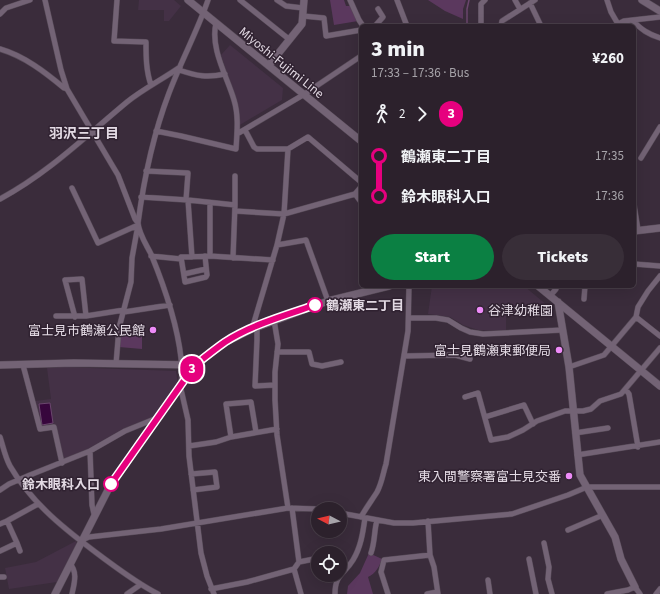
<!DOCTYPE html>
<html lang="en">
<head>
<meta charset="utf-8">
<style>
	body { margin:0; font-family:"Source Sans 3","Noto Sans JP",sans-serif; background:#382e38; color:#f1f3f6; height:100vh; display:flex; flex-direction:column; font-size:15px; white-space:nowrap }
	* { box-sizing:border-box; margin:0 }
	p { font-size:13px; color:#a6a3a9 }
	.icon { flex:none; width:22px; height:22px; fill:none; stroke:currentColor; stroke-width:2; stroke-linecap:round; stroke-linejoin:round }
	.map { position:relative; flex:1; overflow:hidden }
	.sheet { position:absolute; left:359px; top:24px; width:277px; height:264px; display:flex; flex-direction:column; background:#2c212c; border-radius:6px; box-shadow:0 4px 16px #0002,0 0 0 1px #483e48 }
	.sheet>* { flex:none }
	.badge { padding:0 8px; border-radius:13px; font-size:14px; line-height:26px }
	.needle { width:26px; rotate:277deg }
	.fabs { position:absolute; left:311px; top:502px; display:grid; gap:8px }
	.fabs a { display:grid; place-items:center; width:36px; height:36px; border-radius:50%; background:#2c212c; box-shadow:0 4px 16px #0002,0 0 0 1px #483e48; font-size:20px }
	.map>.badge { position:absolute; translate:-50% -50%; box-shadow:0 0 0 2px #fff }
	.legs { display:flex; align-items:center; gap:6px; height:44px; padding:0 12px; font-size:13px }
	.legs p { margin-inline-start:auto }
	.overview { display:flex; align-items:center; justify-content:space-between; height:68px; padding:0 12px }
	h1 { font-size:22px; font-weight:800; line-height:30px }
	.cta { display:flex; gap:8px; margin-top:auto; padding:8px 12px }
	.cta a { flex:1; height:46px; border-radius:24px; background:#0b8043; color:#fff; font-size:16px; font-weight:800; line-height:46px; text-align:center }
	.cta a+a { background:#382e38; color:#f1f3f6 }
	ul { padding:0 12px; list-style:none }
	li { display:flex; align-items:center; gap:14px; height:40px; font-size:15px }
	li i { display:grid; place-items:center; width:6px; height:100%; margin:0 5px; background:currentColor }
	li i::after { content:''; width:10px; height:10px; margin:-5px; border:3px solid; border-radius:50%; background:#2c212c }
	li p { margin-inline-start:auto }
	li:first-child i { background:linear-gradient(#0000 50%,currentColor 0) }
	li:last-child i { background:linear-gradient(currentColor 50%,#0000 0) }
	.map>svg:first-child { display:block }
</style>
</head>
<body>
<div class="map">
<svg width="660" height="594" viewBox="0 0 660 594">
	<rect width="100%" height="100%" fill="#3a2c3b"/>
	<path fill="#443146" d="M139 0H174L181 6 169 21H164V10H138Z
		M230 45 283 88 282 100 238 126 232 89 221 55Z
		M432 286H524L548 306 506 316V331L478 330 463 325 450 317 428 314Z
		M63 367 176 371 178 384 154 417 63 461 55 425 42 427 39 419 35 401 51 399 47 368Z
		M76 541 77 544 57 582 9 589 5 568 36 562Z"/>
	<path fill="#5b385e" d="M330 0H344L346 6H351L358 21 334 25Z
		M428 0H466L463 9V19L445 11Z
		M120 329 142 330V349L119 347Z
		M369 553 382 559C379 567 376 573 368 577L373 594H347L348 586 360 573Z"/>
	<path fill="#37063c" stroke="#6b466e" d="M50 403 53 423 42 425 39 404Z"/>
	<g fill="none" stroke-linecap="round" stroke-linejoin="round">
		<path stroke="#6b466e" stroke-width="1.5" d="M467 26V9L469 0"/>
		<defs>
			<path id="street" d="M45 0 61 70 67 89 112 165 118 175 135 219 138 223
				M117 0 114 41 146 42C146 56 146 71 151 85
				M208 0C197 32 181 61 169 93 153 135 144 178 138 223 139 234 146 244 151 254 165 288 177 322 181 358 182 366 183 377 180 385L188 420 189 456 201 553 207 576 214 594
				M240 0 290 40
				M277 0 286 6 303 8
				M350 0 359 20 363 26
				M397 0 407 26
				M515 0 520 9
				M607 0 611 12 618 24
				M530 3 541 26
				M0 14 6 8 30 0
				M303 16 324 18 326 36 361 30
				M633 21C642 30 648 34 660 38
				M375 26 383 17 378 9
				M481 26V4L485 0
				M501 26 502 21 535 0
				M614 26 624 21 660 17
				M0 49C24 56 45 72 64 88L67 89
				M179 70C197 76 207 78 225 74
				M245 130 254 147 257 149H288L308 137 361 182
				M156 131 181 136 236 149C237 133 239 116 234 100 227 76 210 49 216 23
				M237 134 303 95 361 56
				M641 158 660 127
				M146 171 188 173 186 200
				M72 188 98 243 138 225
				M355 194 361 202
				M141 197 188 200 235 205 233 258
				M0 199C47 174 86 136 127 102 143 89 163 79 180 67
				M188 200 192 257
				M210 203V256
				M235 205V176
				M634 205 638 230
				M235 211 284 214 355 194 361 187
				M277 245 306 240 328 301
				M151 256 181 259
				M205 256 207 275 206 277 185 282 181 257H185L210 256 273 260
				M634 264 660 266
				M184 274 206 269
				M550 296 556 289V286
				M584 299 585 286
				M124 312 170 305
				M56 316H86L124 310
				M75 317 65 280 82 279 86 316
				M636 317 660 336
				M409 318H436L448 320 461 328 470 332 483 334 562 330
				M274 320 278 344 275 372V400L277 435 288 508
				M257 327V340L255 386 275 385
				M252 329 277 245 284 214 288 149
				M277 352H309L312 364 322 366 341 362
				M404 356 455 355 470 359
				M116 364 119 328 131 282 132 258 138 225
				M23 365 40 429 54 427 62 463
				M569 367 604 355 636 317 638 307 648 291 660 276
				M626 390 629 394 638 447
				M465 397 478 393 491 440 508 437 523 430 537 421 565 411H583L591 409 600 401 621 394 660 348
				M485 417 524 405 533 424
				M575 433 608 428
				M0 437C3 446 5 457 10 466 32 504 67 531 102 557 121 571 138 584 158 594
				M231 437 226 404 251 402 256 432
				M189 446 216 442 231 437 277 429
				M90 451 92 505 94 514
				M577 455 660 442
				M191 474 215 472 217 487 193 490
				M0 490 9 484 30 475 90 451 125 431 157 418
				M340 513 394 523H413L512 514 568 495 587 487H660
				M361 517C366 508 372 500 377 492 382 483 383 473 386 464L408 331 409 286
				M428 521 430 555 434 567 438 594
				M0 524 7 521
				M568 530 603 515
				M82 540 89 537 161 529 288 508 318 509
				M17 543 20 551
				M544 543 549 567 548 579 552 594
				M0 551 17 543 7 521 38 504
				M371 553C375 542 374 531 377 520
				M529 559 536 594
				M299 562 314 559 318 560
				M70 564C78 572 74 584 72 594
				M340 564 348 566
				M294 569 301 594
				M0 577H4
				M488 580 490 594
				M211 589 247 582 294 569 299 562 292 508
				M127 594 140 585
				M335 594C335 574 344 575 353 560 361 547 363 532 365 518
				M388 594 381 572 384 560 430 555
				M427 594 437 592
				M607 594 628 590 635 587 640 594
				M656 594 660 589"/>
			<path id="secondary" d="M188 0 361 141
				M642 0 660 11
				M269 65 302 24 304 0
				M634 231 660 228
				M538 286 660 386
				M558 302 569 367 580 475 615 537 621 559 635 587
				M0 365 74 363 195 365
				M55 594 109 488 157 418 195 365 226 342 252 329 328 301 389 286"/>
		</defs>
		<use href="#street" stroke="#574b58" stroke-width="6"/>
		<use href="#secondary" stroke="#574b58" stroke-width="8"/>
		<use href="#street" stroke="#736375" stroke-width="5"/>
		<use href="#secondary" stroke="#736375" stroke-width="7"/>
	</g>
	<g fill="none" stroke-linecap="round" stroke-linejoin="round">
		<defs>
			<path id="line-1" d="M111 484 195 365C205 357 215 349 225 342 251 325 286 315 315 305"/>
		</defs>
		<use href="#line-1" stroke="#fff" stroke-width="9"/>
		<use href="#line-1" stroke="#e6007e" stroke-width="6"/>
	</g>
	<g fill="#fff" stroke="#e6007e" stroke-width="2">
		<circle cx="315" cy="305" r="7"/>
		<circle cx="111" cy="484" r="7"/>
	</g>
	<g fill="#ee8bf8" stroke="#302231" stroke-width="1.5">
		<circle cx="480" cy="310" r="4"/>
		<circle cx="153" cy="330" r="4"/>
		<circle cx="559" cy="350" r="4"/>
		<circle cx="569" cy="476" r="4"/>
	</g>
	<g text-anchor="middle" stroke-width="3" stroke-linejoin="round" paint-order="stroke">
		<g font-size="13" fill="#e3dae4" stroke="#302231">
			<text transform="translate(282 62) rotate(39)" y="5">Miyoshi-Fujimi Line</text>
		</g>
		<g font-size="13" font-weight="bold" fill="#e3dae4" stroke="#302231" text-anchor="start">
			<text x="326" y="310">鶴瀬東二丁目</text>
			<text x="100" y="489" text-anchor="end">鈴木眼科入口</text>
		</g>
		<g font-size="13" fill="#e3dae4" stroke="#302231" text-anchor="end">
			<text x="488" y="315" text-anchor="start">谷津幼稚園</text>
			<text x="145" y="335">富士見市鶴瀬公民館</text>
			<text x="551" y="355">富士見鶴瀬東郵便局</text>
			<text x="561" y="481">東入間警察署富士見交番</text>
		</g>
		<g font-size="14" font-weight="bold" fill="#e3dae4" stroke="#302231">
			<text x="84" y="138">羽沢三丁目</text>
		</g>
	</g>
</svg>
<div class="fabs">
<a><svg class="needle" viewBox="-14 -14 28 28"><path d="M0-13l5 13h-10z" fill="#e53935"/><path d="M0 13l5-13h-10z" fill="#a6a3a9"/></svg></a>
<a><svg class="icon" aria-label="locate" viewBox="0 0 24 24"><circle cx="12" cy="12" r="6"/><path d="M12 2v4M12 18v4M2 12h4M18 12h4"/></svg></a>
</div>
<b class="badge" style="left:192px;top:369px;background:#e6007e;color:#fff">3</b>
<section class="sheet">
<div class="overview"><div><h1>3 min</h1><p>17:33 – 17:36 · Bus</p></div><b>¥260</b></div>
<div class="legs"><svg class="icon" aria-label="walk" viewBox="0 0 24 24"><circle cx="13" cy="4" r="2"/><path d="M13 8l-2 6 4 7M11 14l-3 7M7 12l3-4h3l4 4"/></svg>2<svg class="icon" aria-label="forward" viewBox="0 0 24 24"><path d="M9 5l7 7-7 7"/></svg><b class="badge" style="background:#e6007e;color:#fff">3</b></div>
<ul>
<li><i style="color:#e6007e"></i><b>鶴瀬東二丁目</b><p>17:35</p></li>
<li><i style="color:#e6007e"></i><b>鈴木眼科入口</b><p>17:36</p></li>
</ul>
<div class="cta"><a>Start</a><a>Tickets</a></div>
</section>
</div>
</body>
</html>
